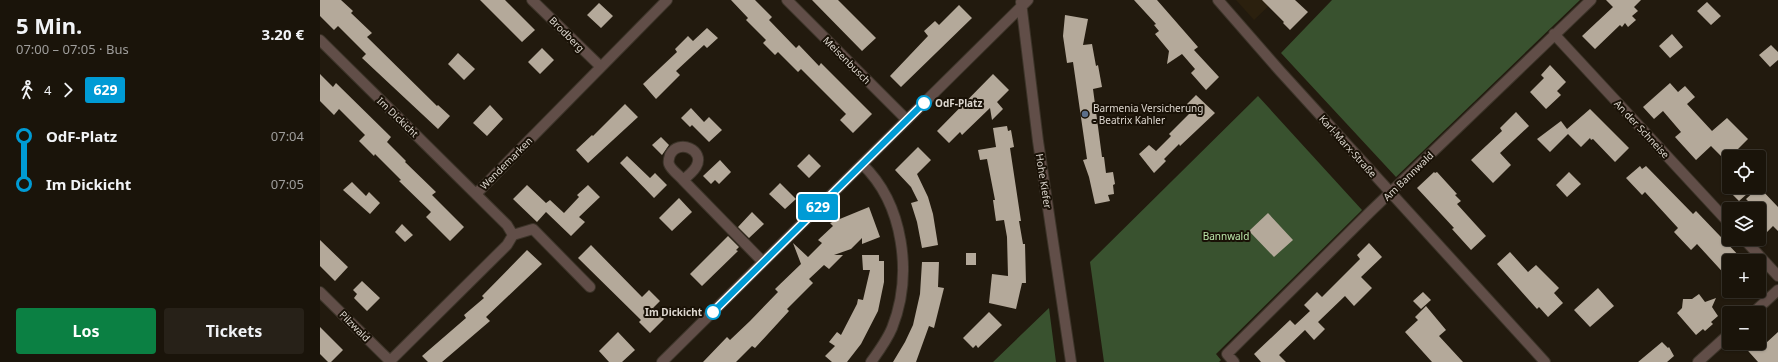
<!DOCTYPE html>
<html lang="de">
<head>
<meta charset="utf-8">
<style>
	body { margin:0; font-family:"Noto Sans",sans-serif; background:#272118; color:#f1f3f6; height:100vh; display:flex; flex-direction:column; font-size:15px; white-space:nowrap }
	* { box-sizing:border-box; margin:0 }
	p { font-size:13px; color:#9f9e9c }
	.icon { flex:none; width:22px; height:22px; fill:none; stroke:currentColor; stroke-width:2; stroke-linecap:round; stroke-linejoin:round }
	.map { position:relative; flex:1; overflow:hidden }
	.details { display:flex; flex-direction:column; background:#1a140a; width:320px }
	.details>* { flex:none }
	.badge { padding:0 8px; border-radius:3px; font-size:14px; line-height:26px }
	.tools { position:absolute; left:1402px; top:150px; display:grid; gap:8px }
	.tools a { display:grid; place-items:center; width:44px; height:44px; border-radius:4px; background:#1a140a; box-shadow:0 1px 3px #0004,0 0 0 1px #38332b; font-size:20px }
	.map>.badge { position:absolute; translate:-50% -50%; box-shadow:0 0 0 2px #fff }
	.legs { display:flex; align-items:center; gap:6px; height:44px; padding:0 16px; font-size:13px }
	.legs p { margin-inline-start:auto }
	.summary { display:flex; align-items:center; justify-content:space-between; height:68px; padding:0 16px }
	h1 { font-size:22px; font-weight:700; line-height:30px }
	.cta { display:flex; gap:8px; margin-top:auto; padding:8px 16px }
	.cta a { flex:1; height:46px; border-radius:4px; background:#0b8043; color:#fff; font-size:16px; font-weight:700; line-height:46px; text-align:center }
	.cta a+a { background:#272118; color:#f1f3f6 }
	ul { padding:0 16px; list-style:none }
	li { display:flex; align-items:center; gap:14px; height:48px; font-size:15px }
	li i { display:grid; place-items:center; width:6px; height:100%; margin:0 5px; background:currentColor }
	li i::after { content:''; width:10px; height:10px; margin:-5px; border:3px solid; border-radius:50%; background:#1a140a }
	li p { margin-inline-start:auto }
	li:first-child i { background:linear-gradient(#0000 50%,currentColor 0) }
	li:last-child i { background:linear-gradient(currentColor 50%,#0000 0) }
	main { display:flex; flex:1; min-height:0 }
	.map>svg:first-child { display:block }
</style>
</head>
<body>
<main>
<section class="details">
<div class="summary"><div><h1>5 Min.</h1><p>07:00 – 07:05 · Bus</p></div><b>3.20 €</b></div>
<div class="legs"><svg class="icon" aria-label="walk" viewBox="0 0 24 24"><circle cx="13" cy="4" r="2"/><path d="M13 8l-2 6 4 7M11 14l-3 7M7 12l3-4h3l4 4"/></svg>4<svg class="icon" aria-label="forward" viewBox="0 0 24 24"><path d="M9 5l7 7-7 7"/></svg><b class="badge" style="background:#009bd5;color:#fff">629</b></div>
<ul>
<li><i style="color:#009bd5"></i><b>OdF-Platz</b><p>07:04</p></li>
<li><i style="color:#009bd5"></i><b>Im Dickicht</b><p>07:05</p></li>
</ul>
<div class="cta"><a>Los</a><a>Tickets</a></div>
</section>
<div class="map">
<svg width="1458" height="362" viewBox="0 0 1458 362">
	<rect width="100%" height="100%" fill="#221a0e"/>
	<path fill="#2b200e" d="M916 0H955L934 20Z"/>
	<path fill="#39522f" d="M1012 0H1260L1076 177 961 53Z
		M938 96 1042 210 896 354 901 360 899 362H784L770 262Z
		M729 308 736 362H673Z"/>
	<path fill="#b4a99a" d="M0 0H21L33 11 31 13 52 33 47 37 117 106 118 105 130 116 118 129 42 58 46 54 18 26 14 30 0 16Z
		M160 0H185L215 30 202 42Z
		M411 0H435L452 17 449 20 476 48 479 45 499 66 501 63 552 114 533 133 520 120 526 114 481 69 478 72 458 52 455 55 443 43 446 40 426 20 428 18Z
		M492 0H518L556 38 542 51Z
		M814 0H837L878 47 874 50 899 77 886 90 871 73 875 69 862 54 847 64 849 51 835 34 839 31 834 25 836 24Z
		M942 0H975L988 12 970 30 963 23 964 22Z
		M1286 0H1321L1314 7 1318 11 1312 16 1316 20 1308 27 1305 23 1302 27 1300 25 1275 49 1262 36 1293 7Z
		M1387 2 1401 16 1391 25 1377 11Z
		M279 3 293 16 281 28 267 15Z
		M639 5 652 18 581 87 570 76 608 36 604 31 615 21 619 25Z
		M745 15 768 19 763 45 772 44 776 66 778 65 782 87 773 89 782 157H784L786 173 793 172 795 184 793 185 794 194 788 195 790 201 775 204 769 177 763 160 767 159 753 62 747 63 743 36Z
		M387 28 398 38 387 48 384 45 356 71 360 75 336 99 323 84 357 52 355 49 368 36 373 41Z
		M1352 34 1363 47 1350 58 1339 46Z
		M1451 45 1458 52V60L1450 67 1439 55Z
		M222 48 234 60 220 74 208 62Z
		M138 53 155 69 144 80 128 64Z
		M1230 65 1246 82 1237 91 1241 95 1226 109 1210 92 1224 78 1221 75Z
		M0 74 13 87 16 83 71 137 67 142 86 161 85 162 116 192 112 195 144 227 130 241 106 217 111 212 79 181 81 180 55 154 54 156 39 141 45 135 19 109 14 115 0 101Z
		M673 74 689 90 677 102 683 109 672 120 670 108 642 135 640 132 629 143 617 131Z
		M1350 83 1358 92 1365 86 1375 97 1367 104 1392 131 1407 118 1428 139 1406 161 1391 146 1376 160 1355 137 1361 132 1343 111 1334 119 1323 107Z
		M876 95 895 113 860 146 859 144 844 159 846 161 834 173 819 154 829 145 836 151 851 136 849 134 870 113 864 107Z
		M305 104 318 117 268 163 256 150 272 135 273 136Z
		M170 105 183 119 167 136 153 123Z
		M371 108 384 122 389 117 402 130 389 142 372 125 370 127 361 118Z
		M1270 109 1309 148 1295 162 1273 139 1271 140 1270 138 1261 147 1248 134 1230 152 1217 139 1241 121 1247 129Z
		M1196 112 1209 126 1180 153 1191 165 1173 183 1151 160 1182 131 1180 128Z
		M687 126 688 131 691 130 694 147 690 148 701 221H699L703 244H705L706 283H702L696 309 669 303 672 274 688 276 687 237 684 220 676 221 673 200H675L667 159 660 160 658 150 676 147 673 128Z
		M341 137 349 145 342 155 332 145Z
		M598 147 611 160 597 174 608 197 613 214 618 245 602 248 597 222 591 203 598 201 591 187 575 170Z
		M489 154 501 166 489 178 477 166Z
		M307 156 330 178 335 173 347 185 334 198 300 163Z
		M400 160 411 172 399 184 395 180 391 184 383 176Z
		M1320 166 1322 169 1326 166 1373 214 1376 211 1424 261H1409V279L1377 244 1371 250 1354 232 1358 228 1325 192 1322 195 1306 178Z
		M1114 172 1115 173 1117 172 1137 194 1135 195 1141 201 1137 204 1166 236 1151 250 1132 229 1134 228 1097 188Z
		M1249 172 1261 184 1247 197 1236 185Z
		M32 182 46 196 49 192 60 203 50 214 23 190Z
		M460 183 476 199 465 209 449 194Z
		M207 185 226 203 230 200 244 213 259 197 257 195 268 185 280 197 259 217 265 222 251 236 226 212 217 222 193 199Z
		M1405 187H1435L1419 201Z
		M1439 187 1458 207V231L1453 226 1447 232 1439 223V209H1436L1426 199Z
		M359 198 372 212 352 231 339 218Z
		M549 207 560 237 542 244V238L531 249 514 255H523L509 269 504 265 489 279 493 283 467 309 469 311 435 348 432 346 416 362H383L407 337 410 340 430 321 458 292 455 289 481 264 473 243 488 257 502 243 498 240 513 226 510 223Z
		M432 212 444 224 429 238 418 227Z
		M948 213 973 240 954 257 929 231Z
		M82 224 93 235 85 242 75 232Z
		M408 236 419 247 416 250 418 251 382 286 370 274Z
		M0 240 28 267 15 281 0 266Z
		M1049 243 1062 257 1041 277 1052 288 1034 306 1025 296 998 322 1005 329 994 340 985 330 959 355 966 362H941L934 354 970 320 975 325 990 311 984 305 997 292 1002 297 1040 259 1037 255Z
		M271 245 322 297 329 290 340 301 333 308 344 319 330 333 319 322 321 320 258 258Z
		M207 250 222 264 166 317 170 321 122 362H108L102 356 146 318 144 315 164 298 162 296Z
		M1190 252 1208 272 1216 265 1239 288 1234 293 1243 303 1228 317 1219 307 1217 309 1177 264Z
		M646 253H656V265H646Z
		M542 255H559V261H564V282L558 311 541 344 527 362H512L505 356 515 346 509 342 517 332 521 335 537 304 538 299 543 300 550 270H543Z
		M602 262H619L618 287 624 288 614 328 609 326 596 362H573L585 342 593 325 600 294Z
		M42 281 60 298 47 311 34 298 37 294 33 290Z
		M1278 288 1294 306 1270 327 1254 310Z
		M1103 292 1111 300 1101 309 1093 301Z
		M1379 294 1385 302 1396 298 1392 307 1398 316 1391 322 1393 324 1385 331 1383 329 1376 335 1357 313 1362 308 1363 299H1372Z
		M1106 306 1126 330 1119 336 1143 362H1112L1085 332 1098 320 1095 317Z
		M669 312 682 325 658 348 656 345 653 348 643 338Z
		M0 327 23 350 11 362H8L0 354Z
		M298 332 315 350 302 362H289L279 351Z
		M1458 332V362H1438L1421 343H1446Z
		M1342 342 1348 348 1349 347 1354 356 1347 362H1318Z"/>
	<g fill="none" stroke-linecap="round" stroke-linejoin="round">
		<defs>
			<path id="minor" d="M212 0 281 67
				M467 0 587 120
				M898 0 960 71 1225 362
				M701 2 718 141 751 362
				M1234 34 1409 223
				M0 40 187 225 193 235 187 245 69 362
				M542 164C584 204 593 275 572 328 567 340 559 351 551 362
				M363 180C359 175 351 170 349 164 348 161 349 158 350 155 358 138 386 150 376 167 373 172 368 176 363 180L443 262
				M156 194 347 0
				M193 235 213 229 270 287
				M1424 239 1458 276
				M0 292 70 361
				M1433 313 1458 290
				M342 362 708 0
				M914 362 907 354 1050 212 1271 0
				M1378 362 1409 334"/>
		</defs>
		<use href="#minor" stroke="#3c3429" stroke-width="12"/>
		<use href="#minor" stroke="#614e48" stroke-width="10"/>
	</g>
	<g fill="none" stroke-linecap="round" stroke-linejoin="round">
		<defs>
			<path id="line-1" d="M393 312 604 103"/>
		</defs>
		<use href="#line-1" stroke="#fff" stroke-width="9"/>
		<use href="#line-1" stroke="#009bd5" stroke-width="6"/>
	</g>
	<g fill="#fff" stroke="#009bd5" stroke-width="2">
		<circle cx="604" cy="103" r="7"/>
		<circle cx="393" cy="312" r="7"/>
	</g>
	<circle fill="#5c6f8a" stroke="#191106" stroke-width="1.5" cx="765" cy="114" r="4"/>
	<g text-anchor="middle" stroke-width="4" stroke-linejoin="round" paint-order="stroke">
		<g font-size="10" fill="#ddd7cf" stroke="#191106">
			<text transform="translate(247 34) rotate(45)" y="4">Brodberg</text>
			<text transform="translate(527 60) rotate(45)" y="4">Meisenbusch</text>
			<text transform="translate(78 117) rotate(44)" y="4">Im Dickicht</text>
			<text transform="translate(1322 129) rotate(47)" y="4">An der Schneise</text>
			<text transform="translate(1028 146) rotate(48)" y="4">Karl-Marx-Straße</text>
			<text transform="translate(186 163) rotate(-45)" y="4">Wendemarken</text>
			<text transform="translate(1088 176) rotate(-44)" y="4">Am Bannwald</text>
			<text transform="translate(724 181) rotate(81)" y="4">Hohe Kiefer</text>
			<text transform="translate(35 326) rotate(45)" y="4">Pilzwald</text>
		</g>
		<g font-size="10" font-weight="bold" fill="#ddd7cf" stroke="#191106" text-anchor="start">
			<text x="615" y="107">OdF-Platz</text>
			<text x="382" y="316" text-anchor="end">Im Dickicht</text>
		</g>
		<g font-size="10" fill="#ddd7cf" stroke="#191106" text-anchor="start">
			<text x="773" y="112">Barmenia Versicherung<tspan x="773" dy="12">- Beatrix Kahler</tspan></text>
		</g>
		<g font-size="10" fill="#bbe6aa" stroke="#191106">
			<text x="906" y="240">Bannwald</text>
		</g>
	</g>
</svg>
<div class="tools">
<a><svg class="icon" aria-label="locate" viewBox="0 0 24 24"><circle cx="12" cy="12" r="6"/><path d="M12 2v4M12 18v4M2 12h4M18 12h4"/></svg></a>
<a><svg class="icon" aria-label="layers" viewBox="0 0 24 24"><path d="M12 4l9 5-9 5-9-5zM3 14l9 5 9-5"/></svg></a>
<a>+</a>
<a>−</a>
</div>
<b class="badge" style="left:498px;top:207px;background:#009bd5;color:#fff">629</b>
</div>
</main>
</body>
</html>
